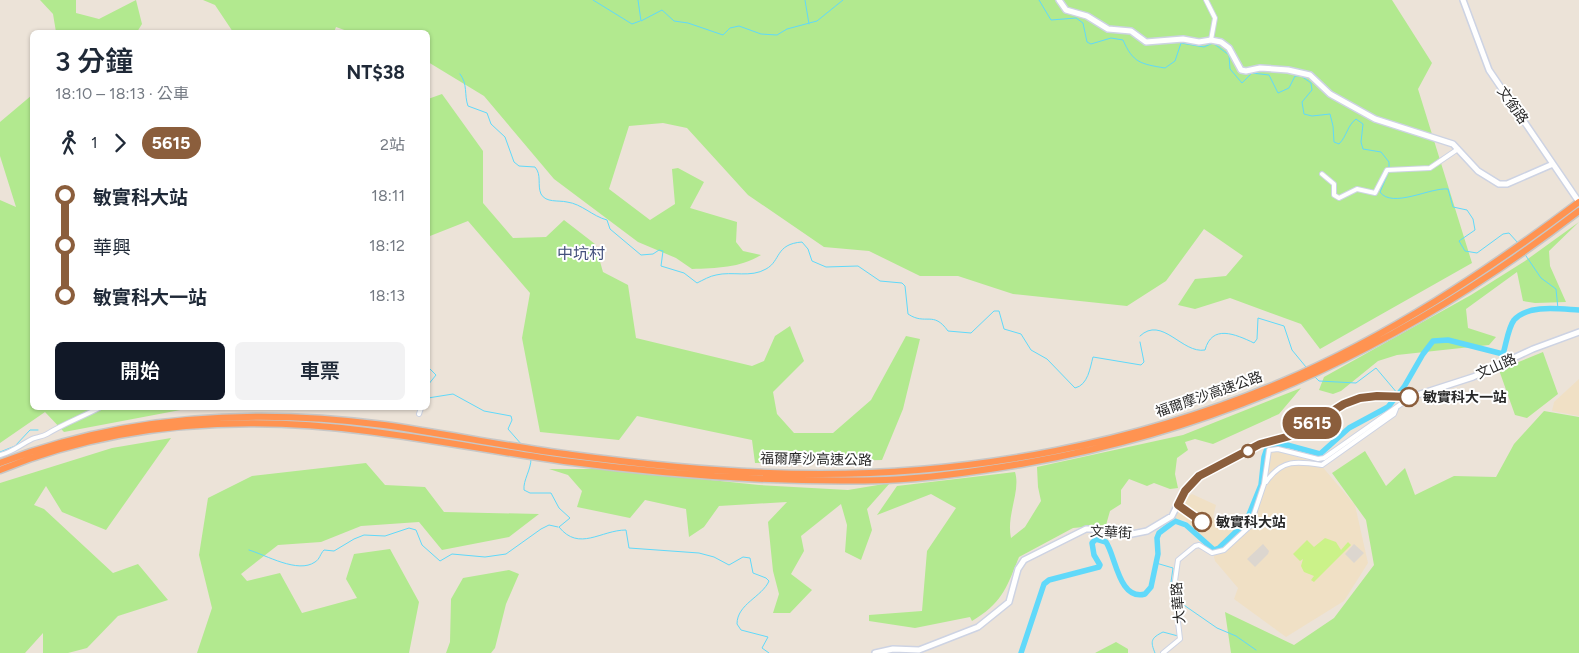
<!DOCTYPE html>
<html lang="zh-TW">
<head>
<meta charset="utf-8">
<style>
	body { margin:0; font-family:Figtree,"Noto Sans TC",sans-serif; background:#f2f2f3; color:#1f2937; height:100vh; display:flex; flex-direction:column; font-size:19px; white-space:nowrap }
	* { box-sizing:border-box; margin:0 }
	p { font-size:16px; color:#747a83 }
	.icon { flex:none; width:28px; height:28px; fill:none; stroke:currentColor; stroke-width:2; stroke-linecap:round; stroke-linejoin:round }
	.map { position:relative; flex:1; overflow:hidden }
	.sheet { position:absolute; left:30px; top:30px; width:400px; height:380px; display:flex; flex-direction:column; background:#fff; border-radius:8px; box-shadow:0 1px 4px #0004 }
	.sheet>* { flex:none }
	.badge { padding:0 10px; border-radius:16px; font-size:18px; line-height:32px }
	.map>.badge { position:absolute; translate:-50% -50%; box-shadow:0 0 0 2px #fff }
	.legs { display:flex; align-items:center; gap:8px; height:55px; padding:0 25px; font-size:16px }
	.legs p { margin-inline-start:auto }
	.summary { display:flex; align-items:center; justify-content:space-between; height:85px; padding:0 25px }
	h1 { font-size:28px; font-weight:600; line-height:38px }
	.action { display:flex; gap:10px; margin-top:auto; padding:10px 25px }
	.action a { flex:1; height:58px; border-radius:8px; background:#111827; color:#fff; font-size:20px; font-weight:600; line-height:58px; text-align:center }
	.action a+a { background:#f2f2f3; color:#1f2937 }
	ul { padding:0 25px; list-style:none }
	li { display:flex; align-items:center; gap:18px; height:50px; font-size:19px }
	li i { display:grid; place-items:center; width:8px; height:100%; margin:0 6px; background:currentColor }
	li i::after { content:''; width:12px; height:12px; margin:-6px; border:4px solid; border-radius:50%; background:#fff }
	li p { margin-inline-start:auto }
	li:first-child i { background:linear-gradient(#0000 50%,currentColor 0) }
	li:last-child i { background:linear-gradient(currentColor 50%,#0000 0) }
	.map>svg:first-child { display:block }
</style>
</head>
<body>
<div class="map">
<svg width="1579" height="653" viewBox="0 0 1579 653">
	<rect width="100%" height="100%" fill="#ece3d8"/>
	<path fill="#f0e0c5" d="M1579 379V416L1552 411 1554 402Z
		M1271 449 1320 464 1355 505 1368 563 1344 601 1286 637 1234 599 1238 588 1215 561 1211 544 1185 520 1174 519 1183 500 1192 494 1216 505 1213 517 1224 526 1234 515 1250 526Z"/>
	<path fill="#b2e98f" d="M40 0H76V13L99 19 136 0 142 24 137 32H56L53 14Z
		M203 0H1392L1432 63 1418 89 1472 263 1320 349 1301 324 1230 298 1195 309 1178 305 1195 279 1226 276 1243 256 1204 229 1166 281 1127 306 1013 294 958 276H920L869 251 824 247 748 195 687 128 663 123 629 126 609 189 650 220 675 204 672 169 678 168 704 182 690 208 737 222 736 242 743 251 761 255C740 268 716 268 692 269L676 258 638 242 554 179 484 96 428 62V32H350L336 27 334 32H233L215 5Z
		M442 94 483 151V203L513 238 546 237 564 220 595 244 603 272 628 285 636 338 752 366 764 361 775 336 790 326 804 361 773 392 777 414 794 433H833L871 400 906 336 920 339 903 409 882 460 755 463 752 440 637 416 619 440 540 432 522 338 530 293 468 221 430 236 428 239V99Z
		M32 95V408H191L64 432 45 412 0 443V200L16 207 0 156V122Z
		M1579 222 1549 251 1550 266 1566 302 1535 303 1523 301 1517 272 1466 309 1468 328 1496 337 1489 345 1397 355 1378 361 1341 391 1333 394 1319 390 1324 377 1471 295 1525 261Z
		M1543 352 1558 394 1527 418 1515 415 1499 370Z
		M1301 388 1279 414 1213 444 1195 439 1185 442 1188 450 1177 458 1175 474 1178 488 1170 489 1154 483 1147 486 1129 479 1121 490V504L1110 511 1106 525 1073 528 1019 557C1006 589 1002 603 972 621L970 617 915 628 869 621V615L922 611 927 551 956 508 931 494 877 515 897 486 1015 472C1021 491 1006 515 1011 538L1025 527 1041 501 1038 487 1037 467 1183 435Z
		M1544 411 1579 417V653H1231L1225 612 1294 645 1334 618 1374 565 1366 520 1332 473 1365 451 1386 486 1405 468 1415 495 1454 476 1496 477 1514 444Z
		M171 438 106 530 62 512 46 486 34 505 44 509 113 573 138 564 168 600 118 616 87 648 68 653H43V633L25 653H0V483L112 448Z
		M366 463 385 485 425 487 444 512 539 514 509 537 442 550 419 522 361 526 321 542 278 545 241 574 247 581 280 573 302 613 357 598 346 579 354 554 390 549 419 602 409 653H197L212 608 199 555 208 498 252 476Z
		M549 469H604L759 485 848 490 890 483 867 509 872 530 861 560 845 552 847 525 841 504 801 536 804 551 791 574 812 590 790 613H773L779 594 773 571 768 522 787 502 719 506 704 527 689 537 686 509 645 500 630 518 577 507 582 491 568 475Z
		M509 570 519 574 506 604 495 648 491 653H446L450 642 451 599 463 578Z
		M1116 642 1128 649V653H1095Z"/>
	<path fill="#cbf289" d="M1325 538 1336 542 1341 550 1348 542 1351 545 1314 582 1311 580 1314 576 1304 572 1301 566 1303 559 1300 561 1293 554 1307 540 1314 547Z"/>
	<path fill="#dcd6cf" d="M1263 544 1269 551 1268 554 1255 567 1247 559Z
		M1354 544 1364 553 1354 563 1345 554Z"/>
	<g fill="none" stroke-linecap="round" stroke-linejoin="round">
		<path stroke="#60d9fa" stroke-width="1" d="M593 0 632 24 640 21
			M638 0 641 21 662 10 674 21 688 23 723 35 730 28 739 26 761 34 777 35 787 29 817 21 843 0
			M805 0 809 24
			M1039 0 1051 20 1076 18 1083 23 1087 42 1091 44 1111 38 1123 40C1133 63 1141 64 1165 68L1175 61 1181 43 1204 47 1213 43 1229 55 1230 69 1242 83 1252 73 1269 75 1278 93 1289 88 1295 76H1301L1311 83 1312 90 1302 102 1304 114 1312 116 1330 114 1333 126 1334 142 1339 144C1347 136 1347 126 1356 119L1363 124 1361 142 1363 149 1381 152 1389 162V167
			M460 74C468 84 464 95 468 106L487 113 491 124 505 137 514 162 519 166 535 167C542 175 537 185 541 194 546 203 558 200 567 202 582 204 592 216 607 220L610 229 641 255 653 254 659 250 663 251 661 266 684 273 697 283C703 280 710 276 716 275 732 271 751 278 766 269 781 261 775 244 802 242L808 249 812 261 826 267 858 266 880 281 902 283 905 286 908 314C926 326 933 310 948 331L971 333 994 311H999L1004 329 1021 334 1031 350 1047 359 1075 388C1088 385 1090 368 1093 357L1141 365 1144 362 1140 342
			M1389 171 1380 192C1392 209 1431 187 1448 189L1453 207 1467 210 1473 219 1475 230 1459 241 1465 251 1477 253 1503 234 1509 233 1518 243
			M1524 253 1541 278 1556 289 1558 309
			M1140 336C1162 315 1182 354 1205 350 1212 324 1235 334 1254 343L1257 339 1258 318 1284 326 1292 350 1306 367
			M428 367 436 375 428 385
			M1314 376 1319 381 1356 383 1376 368 1398 394
			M428 398 453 394 484 411 511 416 512 420 508 429 522 445
			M0 452 15 446 30 430H38
			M531 459C531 470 523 480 524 490L530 493H551L559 508 570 518 559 527C579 552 601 530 626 530L629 548 699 553 714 557 729 565 743 557 750 558 753 573 766 578 769 581C762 597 737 604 737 624L741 630 768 637 762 648 769 653
			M249 550C266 555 298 574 315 562 320 559 320 554 324 550L334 551 354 539 364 535 385 536 409 528 416 530 422 545 440 561 452 554 485 557 506 554 541 529 549 525 558 527
			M1156 563 1173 568 1170 589 1174 607
			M1178 601 1217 628 1236 636 1256 650
			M1155 653C1150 641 1151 638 1163 632L1178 636"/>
		<path stroke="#60d9fa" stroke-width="5.5" d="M1021 653 1044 584 1049 580 1099 567 1100 565 1094 555 1092 543 1096 539 1106 542C1116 557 1119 601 1145 594L1151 587 1158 554 1157 538 1159 533 1175 521 1186 525 1214 550 1219 548 1246 522 1261 485 1264 457 1267 448 1287 445 1320 454 1349 428 1388 407 1404 387 1423 354 1433 341 1448 340 1503 354C1506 345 1508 328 1514 320 1528 304 1560 309 1579 310"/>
		<defs>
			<path id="street" d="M1206 0 1215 18 1211 40
				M1322 174 1334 184V195L1339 198 1357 189 1375 193 1387 170 1430 168 1458 149
				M419 414 421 408
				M0 455C13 452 20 445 32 439 36 437 42 437 47 434 63 424 82 417 99 408
				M1266 482C1282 459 1297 461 1322 465L1394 414 1396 409
				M1163 653 1180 639 1174 588 1178 560 1195 546 1199 545 1212 553 1224 550 1250 526 1264 484 1269 450 1278 449 1318 459 1324 458 1411 397"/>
			<path id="secondary" d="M1059 0 1066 10 1087 16 1108 29 1131 31 1146 42 1183 39 1199 42 1211 40 1221 42 1229 48 1241 70 1246 71 1260 68 1288 70 1310 75 1330 94 1375 119 1453 144 1478 171 1499 184H1507L1553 164
				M1463 0 1489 70 1579 202
				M875 653 893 649 919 650 978 627 1009 602 1018 569 1024 560 1086 529H1094L1127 535 1147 531 1172 516 1183 494 1199 476 1260 444 1294 435 1344 404 1360 398 1377 396 1411 397 1473 377 1533 349 1579 332"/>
			<path id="highway" d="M0 463C124 415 253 408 384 425 447 434 509 447 572 455 654 466 738 474 820 474 977 474 1138 443 1282 382 1389 336 1486 272 1579 202
				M0 470C116 422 243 415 367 431 433 439 498 452 564 461 671 475 778 483 886 480 933 478 980 471 1026 463 1236 426 1411 340 1579 211"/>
		</defs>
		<use href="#street" stroke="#cdd3e3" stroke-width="6"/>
		<use href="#secondary" stroke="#cdd3e3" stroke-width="8"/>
		<use href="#highway" stroke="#c7c7c7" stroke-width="9"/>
		<use href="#street" stroke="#fff" stroke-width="4"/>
		<use href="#secondary" stroke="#fff" stroke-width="5"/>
		<use href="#highway" stroke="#ff9351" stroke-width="6"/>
	</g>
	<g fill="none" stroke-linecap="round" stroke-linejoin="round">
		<defs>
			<path id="line-1" d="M1202 522 1178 505 1185 491 1199 476 1260 444 1294 435 1344 404 1360 398 1377 396 1409 397"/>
		</defs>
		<use href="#line-1" stroke="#fff" stroke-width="11"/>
		<use href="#line-1" stroke="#8b5e3c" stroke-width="8"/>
	</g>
	<g fill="#fff" stroke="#8b5e3c" stroke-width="2.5">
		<circle cx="1409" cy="397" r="9"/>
		<circle cx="1248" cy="451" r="6"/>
		<circle cx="1202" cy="522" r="9"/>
	</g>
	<g text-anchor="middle" stroke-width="4" stroke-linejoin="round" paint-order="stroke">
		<g font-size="14" fill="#282828" stroke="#fff">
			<text transform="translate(1513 105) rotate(55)" y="5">文銜路</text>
			<text transform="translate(1496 366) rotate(-24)" y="5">文山路</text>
			<text transform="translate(1209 394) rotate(-19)" y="5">福爾摩沙高速公路</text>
			<text transform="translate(816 459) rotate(1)" y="5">福爾摩沙高速公路</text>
			<text transform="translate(1111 532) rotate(3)" y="5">文華街</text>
			<text transform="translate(1178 603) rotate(-95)" y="5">大華路</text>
		</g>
		<g font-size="14" font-weight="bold" fill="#282828" stroke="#fff" text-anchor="start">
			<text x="1423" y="402">敏實科大一站</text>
			<text x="1216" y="527">敏實科大站</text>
		</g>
		<g font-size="16" fill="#45527d" stroke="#fff">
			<text x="581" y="259">中坑村</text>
		</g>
	</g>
</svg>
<b class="badge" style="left:1312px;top:423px;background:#8b5e3c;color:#fff">5615</b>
<section class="sheet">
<div class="summary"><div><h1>3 分鐘</h1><p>18:10 – 18:13 · 公車</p></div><b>NT$38</b></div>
<div class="legs"><svg class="icon" aria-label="walk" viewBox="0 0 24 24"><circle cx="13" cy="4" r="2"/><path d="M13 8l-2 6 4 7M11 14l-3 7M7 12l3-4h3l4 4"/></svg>1<svg class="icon" aria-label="forward" viewBox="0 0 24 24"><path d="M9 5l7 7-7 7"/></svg><b class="badge" style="background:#8b5e3c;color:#fff">5615</b><p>2站</p></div>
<ul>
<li><i style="color:#8b5e3c"></i><b>敏實科大站</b><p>18:11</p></li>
<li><i style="color:#8b5e3c"></i><span>華興</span><p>18:12</p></li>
<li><i style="color:#8b5e3c"></i><b>敏實科大一站</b><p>18:13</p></li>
</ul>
<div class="action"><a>開始</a><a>車票</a></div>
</section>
</div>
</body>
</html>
